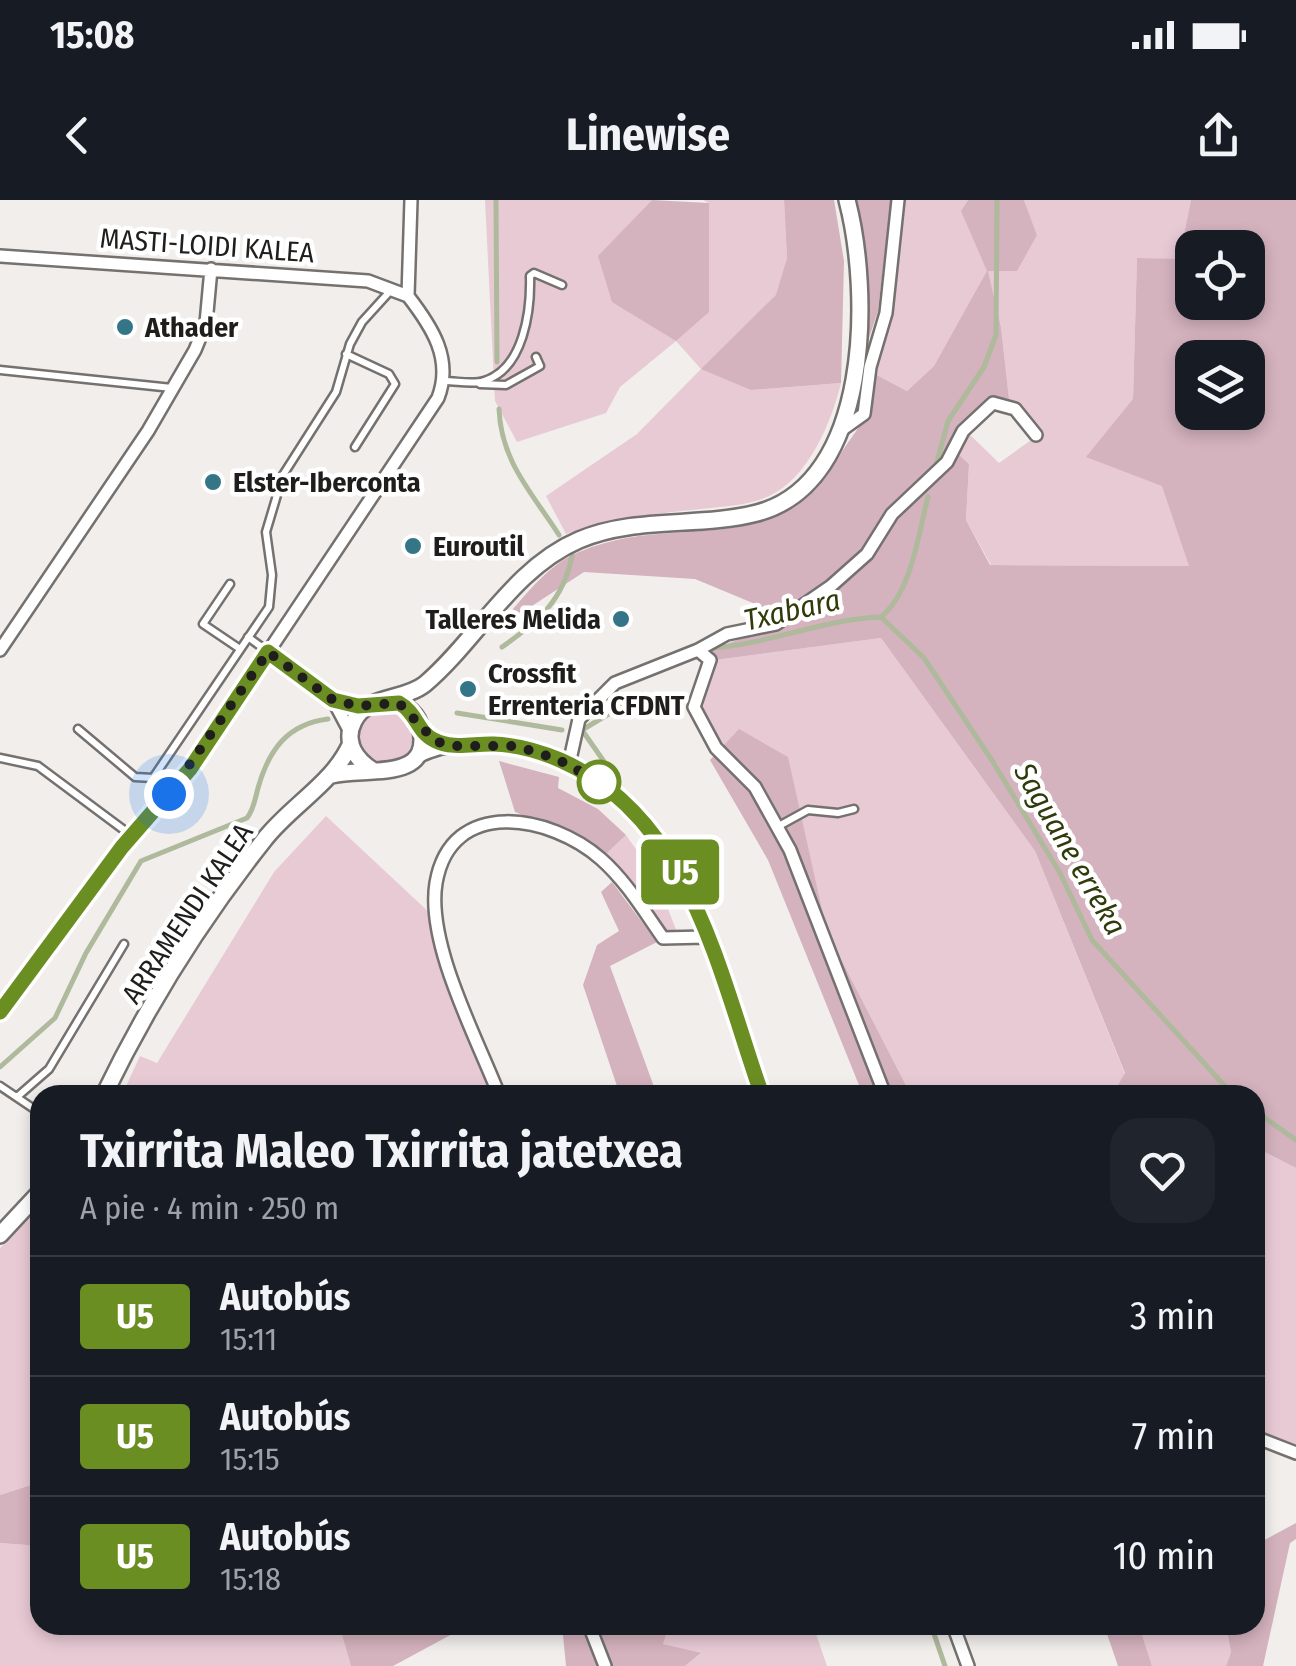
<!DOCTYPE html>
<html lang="es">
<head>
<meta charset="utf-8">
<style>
	body { margin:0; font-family:"Fira Sans Condensed",sans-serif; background:#20242c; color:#f1f3f6; height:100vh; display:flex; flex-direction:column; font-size:38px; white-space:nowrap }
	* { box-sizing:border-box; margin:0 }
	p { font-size:32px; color:#9ea1a6 }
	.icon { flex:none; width:55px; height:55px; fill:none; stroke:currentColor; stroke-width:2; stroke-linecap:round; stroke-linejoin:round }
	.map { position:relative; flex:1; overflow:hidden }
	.panel { position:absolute; left:30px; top:885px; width:1235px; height:550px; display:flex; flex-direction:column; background:#171b24; border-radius:30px; box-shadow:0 5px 15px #0003 }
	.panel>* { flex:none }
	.badge { padding:0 20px; border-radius:8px; font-size:35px; line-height:65px }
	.buttons { position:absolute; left:1175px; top:30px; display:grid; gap:20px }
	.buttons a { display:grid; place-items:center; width:90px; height:90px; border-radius:20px; background:#171b24; box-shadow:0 5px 15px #0003; font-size:50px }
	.you { position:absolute; width:50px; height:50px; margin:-25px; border:8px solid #fff; border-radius:50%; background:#1a73e8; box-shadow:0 0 0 15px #1a73e833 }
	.map>.badge { position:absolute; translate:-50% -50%; box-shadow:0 0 0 5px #fff }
	.round { display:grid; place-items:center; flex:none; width:105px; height:105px; border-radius:30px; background:#20242c }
	.summary { display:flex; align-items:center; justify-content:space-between; height:170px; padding:0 50px }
	h1 { font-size:48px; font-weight:700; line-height:75px }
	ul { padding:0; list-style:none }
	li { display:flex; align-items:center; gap:30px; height:120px; padding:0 50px; border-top:2px solid #363941 }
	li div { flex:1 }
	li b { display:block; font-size:38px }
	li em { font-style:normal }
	li .badge { min-width:110px; font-weight:700; text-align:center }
	.status { display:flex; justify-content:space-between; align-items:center; height:70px; padding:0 50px; background:#171b24; direction:ltr }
	.status svg { height:28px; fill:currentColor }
	header { display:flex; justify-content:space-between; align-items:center; height:130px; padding:0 50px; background:#171b24; font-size:45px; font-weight:700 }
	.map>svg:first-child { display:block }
</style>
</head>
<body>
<div class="status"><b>15:08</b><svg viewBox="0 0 49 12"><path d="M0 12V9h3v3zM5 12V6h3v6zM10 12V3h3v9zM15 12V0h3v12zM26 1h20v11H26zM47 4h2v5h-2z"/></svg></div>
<header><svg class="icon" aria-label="back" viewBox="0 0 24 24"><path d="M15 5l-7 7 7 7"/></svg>Linewise<svg class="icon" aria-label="share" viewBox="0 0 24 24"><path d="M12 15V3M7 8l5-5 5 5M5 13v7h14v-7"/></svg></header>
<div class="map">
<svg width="1296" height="1466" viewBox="0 0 1296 1466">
	<rect width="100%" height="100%" fill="#f1eeec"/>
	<path fill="#e8cad5" d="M485 0H652L598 57 709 3 703 0H784L787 58 751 190 841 183C832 221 808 279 769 296 748 306 724 306 701 309 654 314 611 318 566 334L546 296 637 234 701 169 676 141 620 187 606 213 517 242 495 201Z
		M902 0H968L961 11 1037 35 1024 0H1191L1179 60 1137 58 1133 199 1190 366 991 365 966 320 969 264 949 248 961 226 999 263 1041 233 1009 199 1001 127 988 72 934 166 907 191 873 173Z
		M881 438 1035 651 1125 874 1112 895H911L827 732 707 522 701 507 715 460Z
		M359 536a27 27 0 1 1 54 0a27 27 0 1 1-54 0Z
		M326 616 432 715 437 752 495 895H122L140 856 157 863 274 672Z
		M626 635 656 678 677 732 663 729 606 654Z
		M1255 947 1296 968V1247L1255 1231Z
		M40 1007V1282L0 1295V1048Z
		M0 1343 40 1346V1425H339L351 1466H0Z
		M669 1425H813L827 1466H685L700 1454 662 1444Z
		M1139 1425H1226L1231 1452 1226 1466H1152Z"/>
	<path fill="#d4b2be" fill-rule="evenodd" d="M652 0 709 3V112L676 141 612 102 598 56Z
		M784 0H834L844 61 841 183 751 190 701 169 776 95 787 58Z
		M856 0H891L878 111 863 156Z
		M968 0H1024L1037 35 1017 71H988L1001 127 1009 199 992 196 961 226 950 247 969 264 966 320 990 365 1189 366 1162 286 1086 257 1133 199 1137 58 1179 59 1191 0H1296V968L1255 947V895H1112L1125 873 1035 651 881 438 715 460 711 450 765 429 760 406 695 379 584 372 495 430C519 404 544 366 579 352 681 309 768 367 840 255 865 216 869 222 873 173L907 191 934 166 987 71 961 11ZM1192 48H1248V102H1192ZM1192 158H1248V212H1192Z
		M739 529 788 557 827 732 911 895H863L768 660 710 560Z
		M499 561 559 577 558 588 598 609 626 635 606 654 579 636 515 612Z
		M612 682 657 742 610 766 657 895H620L583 785 597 745 619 731 601 692Z
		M40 1282V1346L0 1343V1295Z
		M1296 1323V1339L1290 1343 1263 1466H1226L1231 1452 1226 1425H1255V1345Z
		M339 1425H375L377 1429 456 1425V1432L393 1466H351Z
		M562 1425H669L663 1444 701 1453 685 1466H566Z
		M1104 1425H1139L1152 1466H1118Z"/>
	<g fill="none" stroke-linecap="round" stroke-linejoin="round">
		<path stroke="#afb99c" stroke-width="5" d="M496 0 497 162
			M499 209C501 262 533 294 559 335
			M936 265 948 221 984 167 996 135 997 0
			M881 417 924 458 993 562 1060 673 1092 740 1233 895
			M881 417C912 391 918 335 928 297
			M502 447C538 422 564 400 572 355
			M712 448C770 444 823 419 881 417
			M457 513 562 530
			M605 563 582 530 642 494
			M0 867 55 818 86 753 141 661 247 618C254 609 255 599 258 588 269 549 288 524 328 519
			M1255 911 1296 940
			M931 1425 945 1466"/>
		<defs>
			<path id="service" d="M346 154 389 174 395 184 355 247
				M0 170 172 188
				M445 181C457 181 473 185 484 181 524 169 531 110 530 76L534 73 562 85
				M480 184 506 185 540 166 536 157
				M230 384 203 424 240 449
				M248 437 267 451
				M78 529 135 577 153 578 269 407 272 375 266 332 283 275 336 192 350 144 362 122 392 89
				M0 558 38 566 132 636
				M777 627 808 610 838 613 854 609
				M0 886 40 913
				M17 897 49 869 124 744"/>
			<path id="minor" d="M0 56 368 81 408 96
				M843 229 864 214 870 167 886 113 898 0
				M0 450 148 231 195 150 206 123 211 69
				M698 450 710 460 694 507 716 548 755 587 790 650 885 895
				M268 452 333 500 350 532
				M415 558C449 541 491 540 528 549 684 589 715 764 762 895
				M569 564 579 519 615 483 698 450 727 434 776 424 831 386 867 354 892 314 947 262 963 231 993 203 1015 209 1036 235
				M0 812 122 647 190 569 438 198C453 159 432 127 408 96L411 0
				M499 895C477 838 426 744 436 683 451 596 551 615 601 659 626 681 644 711 663 738L705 737
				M1255 1237 1296 1253
				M589 1425 605 1466
				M953 1425 968 1466"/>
			<path id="tertiary" d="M374 571C356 560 343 542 354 521 366 495 404 501 425 484 476 441 513 368 579 340 635 316 699 328 757 313 872 283 871 91 847 0
				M332 575C362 566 431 584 421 530 418 512 404 504 388 500
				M104 895C147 806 203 717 264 640 290 606 334 583 351 543
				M0 1035 40 992"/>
		</defs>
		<use href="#service" stroke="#74716f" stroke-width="11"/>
		<use href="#minor" stroke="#74716f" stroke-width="16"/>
		<use href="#tertiary" stroke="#74716f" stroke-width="20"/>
		<use href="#service" stroke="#fff" stroke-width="6"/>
		<use href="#minor" stroke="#fff" stroke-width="11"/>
		<use href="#tertiary" stroke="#fff" stroke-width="15"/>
	</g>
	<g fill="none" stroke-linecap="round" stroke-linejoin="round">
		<defs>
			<path id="line" d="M0 812 122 647 190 569 268 452 333 500 358 506 399 503C417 513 417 532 434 540 453 550 474 543 494 544 517 545 539 551 560 560 691 617 719 774 762 895"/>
		</defs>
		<use href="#line" stroke="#fff" stroke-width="22"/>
		<use href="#line" stroke="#6b8e23" stroke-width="15"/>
		<path stroke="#1f1e1d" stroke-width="10" stroke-dasharray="0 18" d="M169 594 268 452 333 500 358 506 399 503 435 541 452 546H516L557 559 599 582"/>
	</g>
	<g fill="#347688" stroke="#fff" stroke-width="4">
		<circle cx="125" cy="127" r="10"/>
		<circle cx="213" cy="282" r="10"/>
		<circle cx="413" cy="346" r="10"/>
		<circle cx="621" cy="419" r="10"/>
		<circle cx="468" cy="489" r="10"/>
	</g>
	<circle fill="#fff" stroke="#6b8e23" stroke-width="5" cx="599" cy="582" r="20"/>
	<g text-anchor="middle" stroke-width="9" stroke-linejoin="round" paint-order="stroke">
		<g font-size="28" fill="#1f1e1d" stroke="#fff">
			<text transform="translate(207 45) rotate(4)" y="10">MASTI-LOIDI KALEA</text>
			<text transform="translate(187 713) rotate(-56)" y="10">ARRAMENDI KALEA</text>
		</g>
		<g font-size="28" font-weight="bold" fill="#1f1e1d" stroke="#fff" text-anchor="start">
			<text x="145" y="137">Athader</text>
			<text x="233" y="292">Elster-Iberconta</text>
			<text x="433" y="356">Euroutil</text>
			<text x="601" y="429" text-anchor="end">Talleres Melida</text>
			<text x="488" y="483">Crossfit<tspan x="488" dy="32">Errenteria CFDNT</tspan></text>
		</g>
		<g font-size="30" font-style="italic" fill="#2f3b0b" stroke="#fff">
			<text transform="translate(792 410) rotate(-13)" y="10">Txabara</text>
			<text transform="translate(1070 649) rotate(60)" y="10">Saguane erreka</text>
		</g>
	</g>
</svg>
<div class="buttons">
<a><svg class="icon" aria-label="locate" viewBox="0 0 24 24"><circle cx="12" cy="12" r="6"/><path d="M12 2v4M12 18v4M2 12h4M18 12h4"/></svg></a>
<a><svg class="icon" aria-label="layers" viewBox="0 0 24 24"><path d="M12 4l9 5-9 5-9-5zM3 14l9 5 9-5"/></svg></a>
</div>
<div class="you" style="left:169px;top:594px"></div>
<b class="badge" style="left:680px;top:672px;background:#6b8e23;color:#fff">U5</b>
<section class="panel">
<div class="summary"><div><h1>Txirrita Maleo Txirrita jatetxea</h1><p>A pie · 4 min · 250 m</p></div><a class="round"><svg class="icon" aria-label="heart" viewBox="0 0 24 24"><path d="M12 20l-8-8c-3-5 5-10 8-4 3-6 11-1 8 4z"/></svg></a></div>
<ul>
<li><span class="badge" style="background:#6b8e23;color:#fff">U5</span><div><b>Autobús</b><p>15:11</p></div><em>3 min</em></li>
<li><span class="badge" style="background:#6b8e23;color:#fff">U5</span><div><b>Autobús</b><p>15:15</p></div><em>7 min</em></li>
<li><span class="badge" style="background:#6b8e23;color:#fff">U5</span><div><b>Autobús</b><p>15:18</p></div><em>10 min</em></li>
</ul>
</section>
</div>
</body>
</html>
